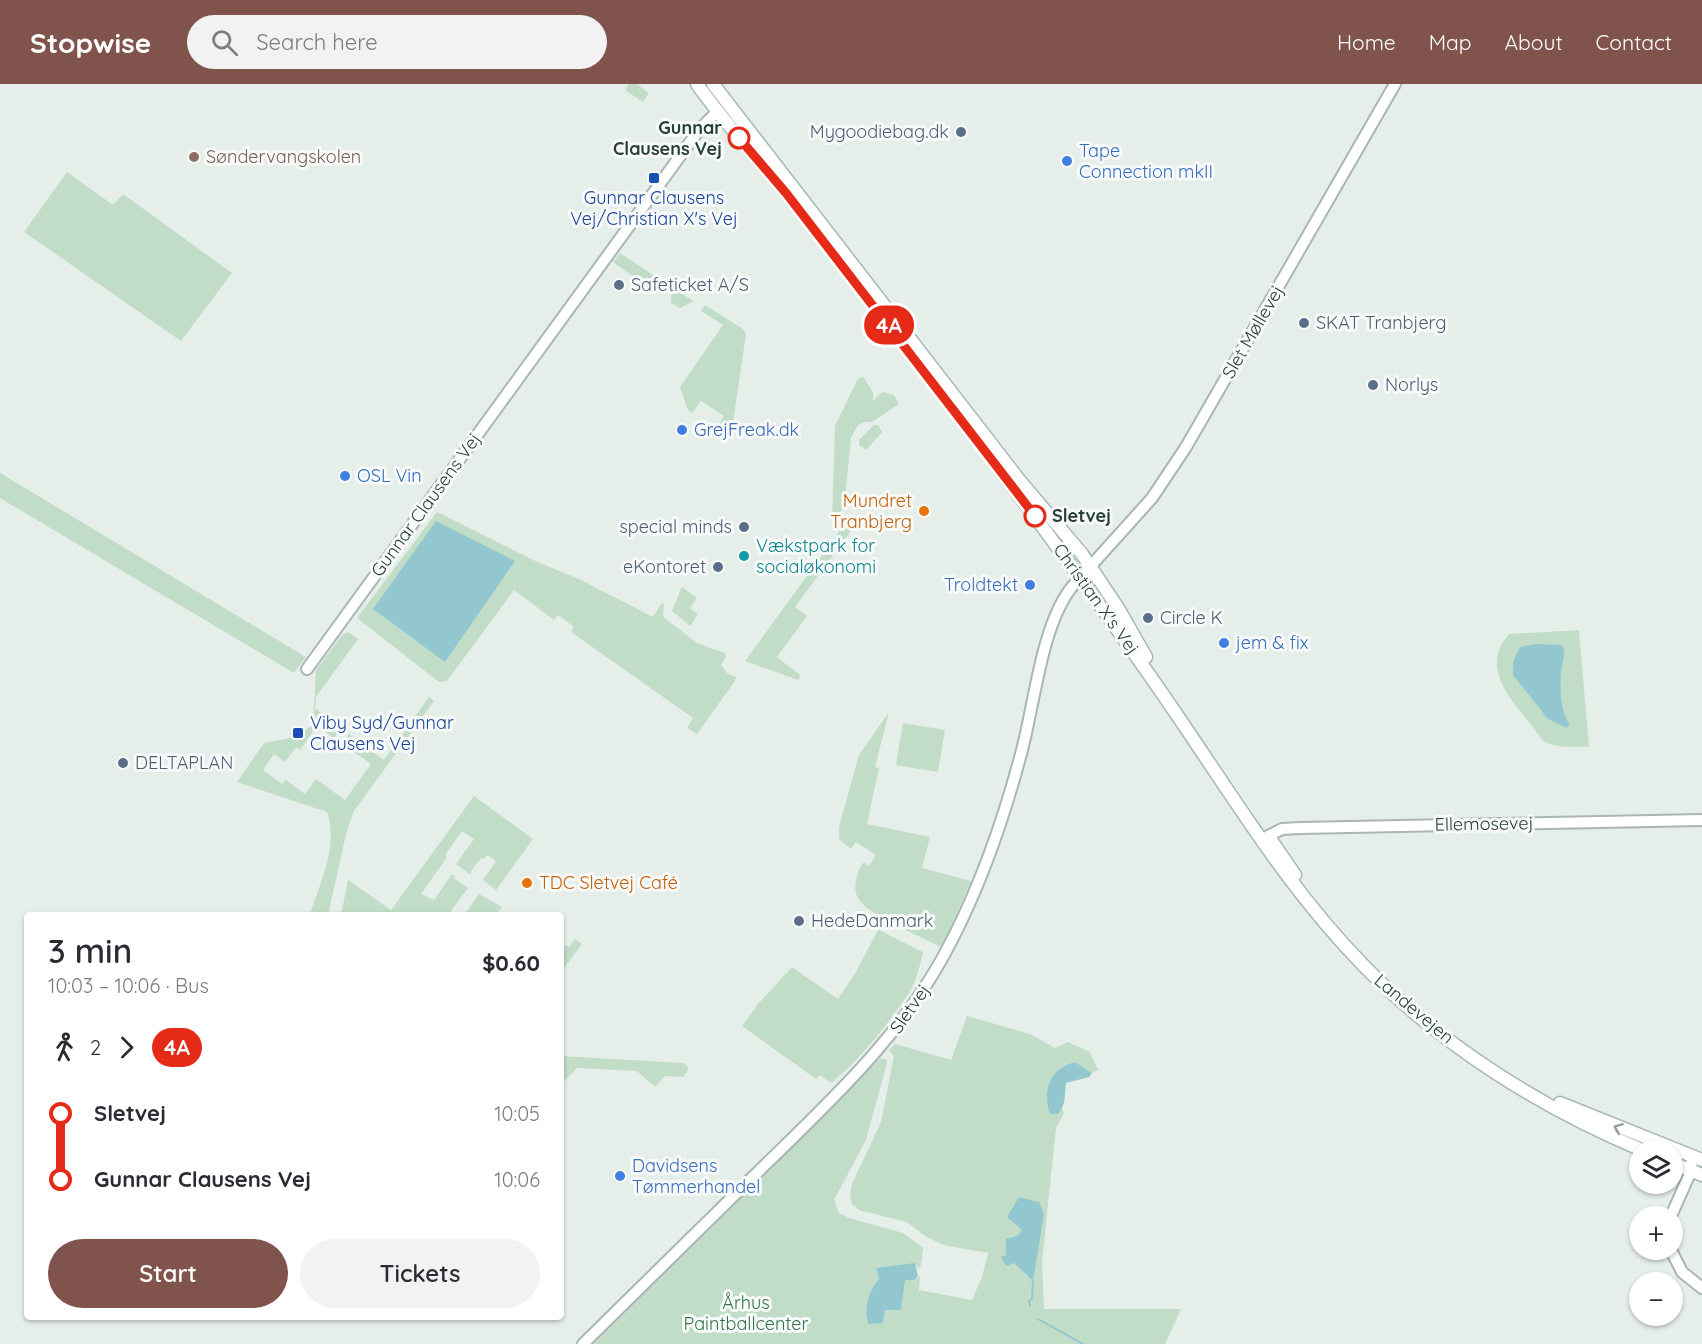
<!DOCTYPE html>
<html lang="en">
<head>
<meta charset="utf-8">
<style>
	body { margin:0; font-family:Quicksand,sans-serif; background:#f2f2f3; color:#2b2b33; height:100vh; display:flex; flex-direction:column; font-size:22px; white-space:nowrap }
	* { box-sizing:border-box; margin:0 }
	p { font-size:20px; color:#7c7c81 }
	.icon { flex:none; width:33px; height:33px; fill:none; stroke:currentColor; stroke-width:2; stroke-linecap:round; stroke-linejoin:round }
	.map { position:relative; flex:1; overflow:hidden }
	.details { position:absolute; left:24px; top:828px; width:540px; height:408px; display:flex; flex-direction:column; background:#fff; border-radius:6px; box-shadow:0 2px 4px #0004 }
	.details>* { flex:none }
	.badge { padding:0 12px; border-radius:20px; font-size:21px; line-height:39px }
	.controls { position:absolute; left:1629px; top:1056px; display:grid; gap:12px }
	.controls a { display:grid; place-items:center; width:54px; height:54px; border-radius:50%; background:#fff; box-shadow:0 2px 4px #0004; font-size:30px }
	.map>.badge { position:absolute; translate:-50% -50%; box-shadow:0 0 0 3px #fff }
	.legs { display:flex; align-items:center; gap:9px; height:66px; padding:0 24px; font-size:20px }
	.legs p { margin-inline-start:auto }
	.summary { display:flex; align-items:center; justify-content:space-between; height:102px; padding:0 24px }
	h1 { font-size:33px; font-weight:600; line-height:45px }
	.cta { display:flex; gap:12px; margin-top:auto; padding:12px 24px }
	.cta a { flex:1; height:69px; border-radius:36px; background:#80544c; color:#fff; font-size:24px; font-weight:600; line-height:69px; text-align:center }
	.cta a+a { background:#f2f2f3; color:#2b2b33 }
	ul { padding:0 24px; list-style:none }
	li { display:flex; align-items:center; gap:21px; height:66px; font-size:22px }
	li i { display:grid; place-items:center; width:9px; height:100%; margin:0 8px; background:currentColor }
	li i::after { content:''; width:15px; height:15px; margin:-8px; border:4px solid; border-radius:50%; background:#fff }
	li p { margin-inline-start:auto }
	li:first-child i { background:linear-gradient(#0000 50%,currentColor 0) }
	li:last-child i { background:linear-gradient(currentColor 50%,#0000 0) }
	header { display:flex; align-items:center; gap:36px; box-sizing:border-box; height:84px; padding:0 30px; background:#80544c; color:#fff }
	header strong { font-size:28px }
	nav { display:flex; gap:33px; margin-inline-start:auto; font-size:21px }
	.search { width:420px; height:54px; background:#f2f2f3; display:flex; align-items:center; gap:15px; box-sizing:border-box; padding:0 21px; border-radius:33px; color:#7c7c81; font-size:22px }
	.map>svg:first-child { display:block }
</style>
</head>
<body>
<header>
<strong>Stopwise</strong>
<div class="search"><svg class="icon" aria-label="search" viewBox="0 0 24 24"><circle cx="10" cy="10" r="6"/><path d="M15 15l6 6"/></svg>Search here</div>
<nav><a>Home</a><a>Map</a><a>About</a><a>Contact</a></nav>
</header>
<div class="map">
<svg width="1702" height="1260" viewBox="0 0 1702 1260">
	<rect width="100%" height="100%" fill="#e6eeea"/>
	<path fill="#c1ddc8" fill-rule="evenodd" d="M629 0H637L649 9 643 18 625 6Z
		M67 88 113 121 123 110 232 189 181 257 24 148Z
		M620 169 665 199 658 208 656 209 613 178Z
		M672 203 693 217H694L680 224 671 219Z
		M705 221 743 245 746 250 732 345 727 350 716 345 724 332 701 317 692 329 688 326 680 303 723 241 701 227Z
		M863 293 873 308V317L882 308 894 311 899 320 872 338H865L858 341 851 354 844 423 832 439 835 342 858 295Z
		M874 341H878L882 348 866 366 859 361V356Z
		M0 389 306 573 294 589 0 414Z
		M437 428 533 476 581 496 653 533 662 519 664 520 663 532 667 536 697 559 725 569 726 572 721 581 728 590 736 593 735 597 697 650 687 644 693 634 571 548 574 543 558 531 554 536 514 506 447 597 439 598 357 534Z
		M849 438 856 440 795 523 807 532 777 573 801 592 798 596 745 577 844 441Z
		M682 503 697 514 690 524 698 530 690 542 672 527Z
		M1579 546 1589 663C1574 662 1554 665 1542 656 1521 623 1475 589 1509 550Z
		M348 548 358 555 316 613 315 624 341 645 334 654 317 642 300 666 296 663 285 678 274 670 263 686 282 700 286 696 305 710 316 695 345 716 371 680 342 659 349 650 384 676 429 613 434 617 354 727 347 746 328 831H310C320 798 339 762 327 728L237 698 264 659 295 653 313 641 316 586 342 551Z
		M889 628 875 683 879 684 867 740 930 753 922 784 971 797 943 861 939 862C920 852 868 832 858 814 852 804 857 787 864 778L869 782 876 771 856 758 851 765 839 755V743L859 671Z
		M903 639 945 646 938 688 896 681Z
		M474 712 533 755 496 806 483 796 496 777 487 771 484 775 481 774 471 787V791L456 780 474 755 462 747 445 771 447 773 421 810 434 816 452 790 455 792 454 794 468 804 448 831H341L348 796 391 826Z
		M479 810 502 823 496 831H464Z
		M879 844 881 847 923 868C920 881 917 895 910 907 894 933 855 982 831 999L820 991 816 995 742 942 758 920 792 883 838 915 856 888Z
		M575 855 582 860 561 888V867L566 861 569 863Z
		M967 932 1030 950 1055 964 1068 958 1090 968 1098 986 1092 989 1075 978C1061 981 1057 987 1049 999L1058 1030 1062 1024 1064 1029 1056 1044 1042 1178 1044 1225H1181L1165 1260H593L881 974 887 976 886 983 866 1056 834 1116 839 1129 849 1134 903 1149 923 1164 921 1181 918 1185 915 1179 877 1189 879 1195C872 1210 862 1224 868 1240L885 1226 905 1196H915L920 1192 919 1206 972 1216 982 1193 988 1169 943 1161 925 1152 907 1138 859 1126 852 1120 850 1111 852 1100 881 1038 894 972 889 966 895 960 951 976ZM1019 1113 1039 1118 1044 1130 1027 1193 1021 1184 1006 1171 1012 1152 1018 1151 1022 1146Z
		M561 972 683 979 689 984 683 993 665 992 655 1003 637 987 577 984 561 1001Z"/>
	<path fill="#93c7cf" d="M436 437 515 477 445 578 373 525Z
		M1537 560 1561 561 1564 565C1565 573 1562 581 1561 589 1560 602 1560 630 1570 640L1567 644 1548 635 1513 591V578L1520 563Z
		M1075 978 1092 989 1089 993 1066 999C1064 1011 1067 1019 1058 1030H1050C1042 1006 1050 984 1075 978Z
		M1019 1113 1039 1118 1044 1130 1033 1197 1014 1179 1006 1182 1001 1173 1006 1171V1155L1018 1151 1022 1146 1007 1133Z
		M915 1179 918 1192 915 1196H905L901 1226H885L883 1239 868 1240C863 1225 869 1206 879 1195L876 1184Z"/>
	<g fill="none" stroke-linecap="round" stroke-linejoin="round">
		<path stroke="#93c7cf" stroke-width="2" d="M1030 1222 1029 1217 1032 1215 1033 1197
			M1038 1235 1083 1260"/>
		<defs>
			<path id="tertiary" d="M307 585 699 46 717 28
				M1268 752 1282 745 1300 744 1702 736
				M1671 1132 1691 1087 1692 1073
				M1671 1166 1682 1188 1702 1204
				M583 1260C643 1201 704 1141 765 1081 836 1012 908 945 953 854 984 793 1006 728 1023 662 1035 615 1042 542 1071 504L1152 414 1186 363 1395 0"/>
			<path id="secondary" d="M697 0C725 40 758 74 789 112 864 207 938 302 1010 399 1068 477 1125 554 1179 634 1239 722 1291 808 1366 884 1443 962 1541 1024 1642 1066
				M713 0 1020 397 1082 470 1118 524 1146 573
				M1271 756 1295 791
				M1560 1019 1702 1076
				M1672 1079 1702 1091"/>
		</defs>
		<use href="#tertiary" stroke="#a9b6b1" stroke-width="14"/>
		<use href="#secondary" stroke="#a5b9b2" stroke-width="15"/>
		<use href="#tertiary" stroke="#fff" stroke-width="10"/>
		<use href="#secondary" stroke="#fff" stroke-width="12"/>
	</g>
	<defs><path id="oneway-chevron" d="M-2-3.5L2.5 0L-2 3.5" fill="none" stroke-width="1.6" stroke-linecap="round" stroke-linejoin="round" transform="scale(1.5)"/></defs>
	<use stroke="#929f9c" href="#oneway-chevron" transform="translate(1618 1044) rotate(-159)"/>
	<g fill="none" stroke-linecap="round" stroke-linejoin="round">
		<defs>
			<path id="line-1" d="M739 54 786 109 1035 432"/>
		</defs>
		<use href="#line-1" stroke="#fff" stroke-width="14"/>
		<use href="#line-1" stroke="#e52b18" stroke-width="9"/>
	</g>
	<g fill="#5c6f8a" stroke="#f7faf9" stroke-width="2">
		<circle cx="961" cy="48" r="6"/>
		<circle cx="619" cy="201" r="6"/>
		<circle cx="1304" cy="239" r="6"/>
		<circle cx="1373" cy="301" r="6"/>
		<circle cx="744" cy="443" r="6"/>
		<circle cx="718" cy="483" r="6"/>
		<circle cx="1148" cy="534" r="6"/>
		<circle cx="123" cy="679" r="6"/>
		<circle cx="799" cy="837" r="6"/>
	</g>
	<g fill="#fff" stroke="#e52b18" stroke-width="3">
		<circle cx="739" cy="54" r="10"/>
		<circle cx="1035" cy="432" r="10"/>
	</g>
	<circle fill="#8d6e63" stroke="#f7faf9" stroke-width="2" cx="194" cy="73" r="6"/>
	<g fill="#3f7fe0" stroke="#f7faf9" stroke-width="2">
		<circle cx="1067" cy="77" r="6"/>
		<circle cx="682" cy="346" r="6"/>
		<circle cx="345" cy="392" r="6"/>
		<circle cx="1030" cy="501" r="6"/>
		<circle cx="1224" cy="559" r="6"/>
		<circle cx="620" cy="1092" r="6"/>
	</g>
	<g fill="#1a4fb4" stroke="#f7faf9" stroke-width="2">
		<rect x="648" y="88" width="12" height="12" rx="3"/>
		<rect x="292" y="643" width="12" height="12" rx="3"/>
	</g>
	<g fill="#e8710a" stroke="#f7faf9" stroke-width="2">
		<circle cx="924" cy="427" r="6"/>
		<circle cx="527" cy="799" r="6"/>
	</g>
	<circle fill="#0f9aa8" stroke="#f7faf9" stroke-width="2" cx="744" cy="472" r="6"/>
	<g text-anchor="middle" stroke-width="6" stroke-linejoin="round" paint-order="stroke">
		<g font-size="18" font-weight="bold" fill="#263f38" stroke="#f7faf9" text-anchor="end">
			<text x="722" y="50">Gunnar<tspan x="722" dy="21">Clausens Vej</tspan></text>
			<text x="1052" y="438" text-anchor="start">Sletvej</text>
		</g>
		<g font-size="18" fill="#4e5e75" stroke="#f7faf9" text-anchor="start">
			<text x="949" y="54" text-anchor="end">Mygoodiebag.dk</text>
			<text x="631" y="207">Safeticket A/S</text>
			<text x="1316" y="245">SKAT Tranbjerg</text>
			<text x="1385" y="307">Norlys</text>
			<text x="732" y="449" text-anchor="end">special minds</text>
			<text x="706" y="489" text-anchor="end">eKontoret</text>
			<text x="1160" y="540">Circle K</text>
			<text x="135" y="685">DELTAPLAN</text>
			<text x="811" y="843">HedeDanmark</text>
		</g>
		<g font-size="18" fill="#366cbe" stroke="#f7faf9" text-anchor="start">
			<text x="1079" y="73">Tape<tspan x="1079" dy="21">Connection mkII</tspan></text>
			<text x="694" y="352">GrejFreak.dk</text>
			<text x="357" y="398">OSL Vin</text>
			<text x="1018" y="507" text-anchor="end">Troldtekt</text>
			<text x="1236" y="565">jem &amp; fix</text>
			<text x="632" y="1088">Davidsens<tspan x="632" dy="21">Tømmerhandel</tspan></text>
		</g>
		<g font-size="18" fill="#785e54" stroke="#f7faf9" text-anchor="start">
			<text x="206" y="79">Søndervangskolen</text>
		</g>
		<g font-size="18" fill="#164399" stroke="#f7faf9">
			<text x="654" y="120">Gunnar Clausens<tspan x="654" dy="21">Vej/Christian X's Vej</tspan></text>
			<text x="310" y="645" text-anchor="start">Viby Syd/Gunnar<tspan x="310" dy="21">Clausens Vej</tspan></text>
		</g>
		<g font-size="18" fill="#263f38" stroke="#f7faf9">
			<text transform="translate(1253 248) rotate(-60)" y="6">Slet Møllevej</text>
			<text transform="translate(426 421) rotate(-54)" y="6">Gunnar Clausens Vej</text>
			<text transform="translate(1096 515) rotate(54)" y="6">Christian X's Vej</text>
			<text transform="translate(1484 740) rotate(-1)" y="6">Ellemosevej</text>
			<text transform="translate(910 925) rotate(-55)" y="6">Sletvej</text>
			<text transform="translate(1414 925) rotate(40)" y="6">Landevejen</text>
		</g>
		<g font-size="18" fill="#c56008" stroke="#f7faf9" text-anchor="end">
			<text x="912" y="423">Mundret<tspan x="912" dy="21">Tranbjerg</tspan></text>
			<text x="539" y="805" text-anchor="start">TDC Sletvej Café</text>
		</g>
		<g font-size="18" fill="#0d838f" stroke="#f7faf9" text-anchor="start">
			<text x="756" y="468">Vækstpark for<tspan x="756" dy="21">socialøkonomi</tspan></text>
		</g>
		<g font-size="18" fill="#33744a" stroke="#f7faf9">
			<text x="746" y="1225">Århus<tspan x="746" dy="21">Paintballcenter</tspan></text>
		</g>
	</g>
</svg>
<div class="controls">
<a><svg class="icon" aria-label="layers" viewBox="0 0 24 24"><path d="M12 4l9 5-9 5-9-5zM3 14l9 5 9-5"/></svg></a>
<a>+</a>
<a>−</a>
</div>
<b class="badge" style="left:889px;top:241px;background:#e52b18;color:#fff">4A</b>
<section class="details">
<div class="summary"><div><h1>3 min</h1><p>10:03 – 10:06 · Bus</p></div><b>$0.60</b></div>
<div class="legs"><svg class="icon" aria-label="walk" viewBox="0 0 24 24"><circle cx="13" cy="4" r="2"/><path d="M13 8l-2 6 4 7M11 14l-3 7M7 12l3-4h3l4 4"/></svg>2<svg class="icon" aria-label="forward" viewBox="0 0 24 24"><path d="M9 5l7 7-7 7"/></svg><b class="badge" style="background:#e52b18;color:#fff">4A</b></div>
<ul>
<li><i style="color:#e52b18"></i><b>Sletvej</b><p>10:05</p></li>
<li><i style="color:#e52b18"></i><b>Gunnar Clausens Vej</b><p>10:06</p></li>
</ul>
<div class="cta"><a>Start</a><a>Tickets</a></div>
</section>
</div>
</body>
</html>
